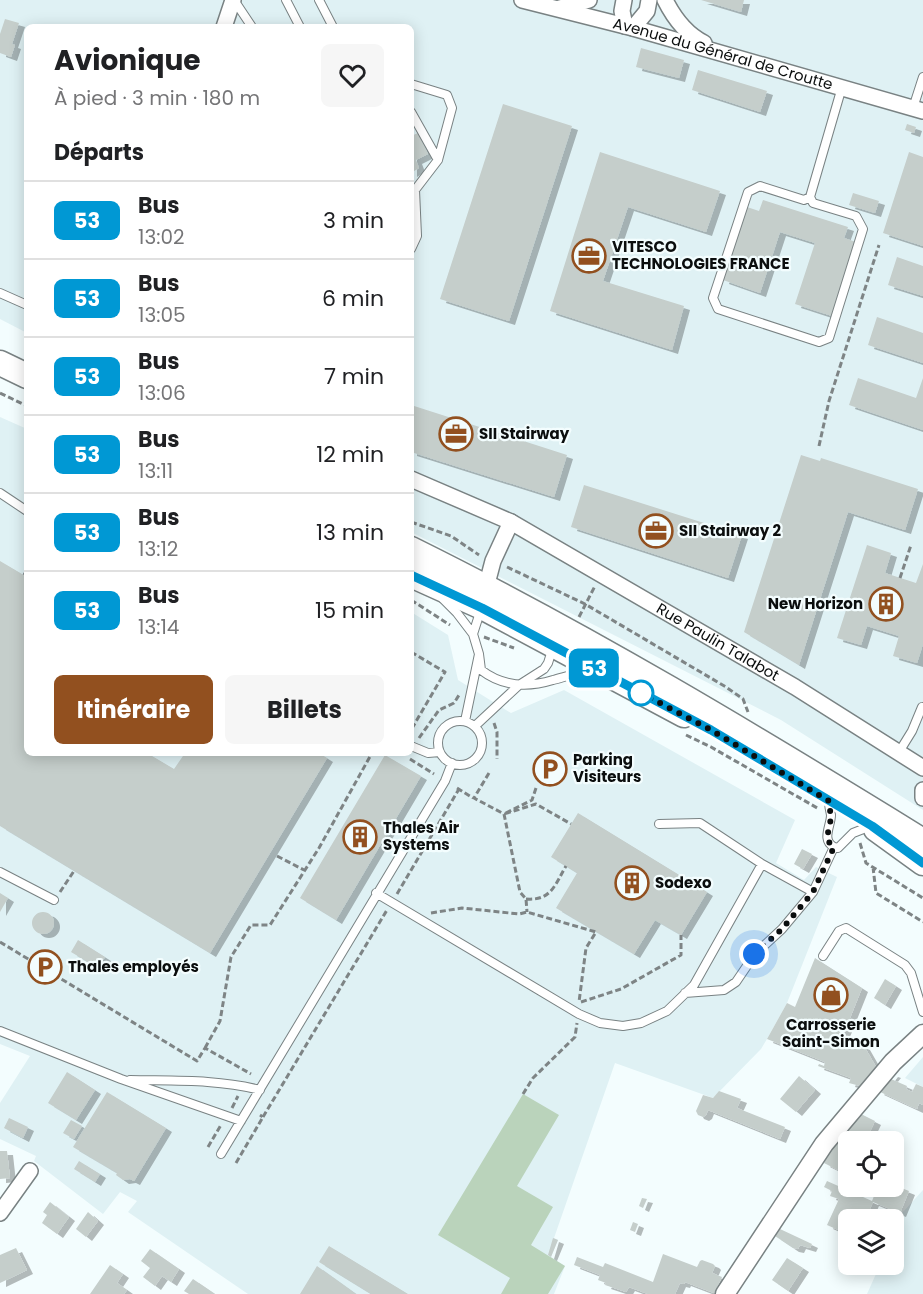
<!DOCTYPE html>
<html lang="fr">
<head>
<meta charset="utf-8">
<style>
	body { margin:0; font-family:Poppins,sans-serif; background:#f6f6f6; color:#202124; height:100vh; display:flex; flex-direction:column; font-size:22px; white-space:nowrap }
	* { box-sizing:border-box; margin:0 }
	p { font-size:20px; color:#757577 }
	.icon { flex:none; width:33px; height:33px; fill:none; stroke:currentColor; stroke-width:2; stroke-linecap:round; stroke-linejoin:round }
	.map { position:relative; flex:1; overflow:hidden }
	.side { position:absolute; left:24px; top:24px; width:390px; height:732px; display:flex; flex-direction:column; background:#fff; border-radius:9px; box-shadow:0 3px 15px #0003 }
	.side>* { flex:none }
	.badge { padding:0 12px; border-radius:9px; font-size:21px; line-height:39px }
	.buttons { position:absolute; left:838px; top:1131px; display:grid; gap:12px }
	.buttons a { display:grid; place-items:center; width:66px; height:66px; border-radius:9px; background:#fff; box-shadow:0 3px 15px #0003; font-size:30px }
	.you { position:absolute; width:30px; height:30px; margin:-15px; border:4px solid #fff; border-radius:50%; background:#1a73e8; box-shadow:0 0 0 9px #1a73e833 }
	.map>.badge { position:absolute; translate:-50% -50%; box-shadow:0 0 0 3px #fff }
	h2 { padding:0 30px; font-size:22px; line-height:54px }
	.round { display:grid; place-items:center; flex:none; width:63px; height:63px; border-radius:9px; background:#f6f6f6 }
	.overview { display:flex; align-items:center; justify-content:space-between; height:102px; padding:0 30px }
	h1 { font-size:28px; font-weight:700; line-height:45px }
	.action { display:flex; gap:12px; margin-top:auto; padding:12px 30px }
	.action a { flex:1; height:69px; border-radius:9px; background:#92501f; color:#fff; font-size:24px; font-weight:700; line-height:69px; text-align:center }
	.action a+a { background:#f6f6f6; color:#202124 }
	ul { padding:0; list-style:none }
	li { display:flex; align-items:center; gap:18px; height:78px; padding:0 30px; border-top:2px solid #e0e0e0 }
	li div { flex:1 }
	li b { display:block; font-size:22px }
	li em { font-style:normal }
	li .badge { min-width:66px; font-weight:700; text-align:center }
	.map>svg:first-child { display:block }
</style>
</head>
<body>
<div class="map">
<svg width="923" height="1294" viewBox="0 0 923 1294">
	<defs>
		<filter id="shadow"><feDropShadow dx="6" dy="4" stdDeviation="0" flood-color="#0004"/></filter>
	</defs>
	<rect width="100%" height="100%" fill="#f3fdfe"/>
	<path fill="#dff1f4" d="M0 0H923V810L781 720 411 532V27H27V333L0 319Z
		M0 417 27 429V753H411V612L448 635 458 680 511 713 564 690 795 820 776 863 804 880 816 867 837 877 787 1003 767 1039 761 1049 713 1098 615 1063 554 1238 558 1240 551 1257 565 1266 554 1294H248L128 1212 137 1201 120 1192 103 1214 34 1161 36 1156 0 1139V1103L30 1056 0 1044Z
		M923 1057V1087L905 1078Z
		M923 1190V1294H867L880 1265 894 1264V1231L903 1212Z"/>
	<path fill="#bad3bb" d="M523 1094 559 1115 517 1186 553 1207 531 1245 565 1266 548 1294H501L510 1278 438 1235Z"/>
	<path fill="#c5cecb" filter="url(#shadow)" d="M701 0H744L741 12Z
		M5 19 19 23 12 44 15 45 11 57 0 53V34Z
		M641 48 684 60 679 78 636 67Z
		M698 70 767 91 760 112 692 90Z
		M503 104 572 126 509 321 440 299Z
		M907 124 916 127 914 133 905 130Z
		M418 133 428 154 416 160 419 168 411 173V136Z
		M600 152 720 191 706 232 628 207 603 281 684 306 672 350 550 311Z
		M909 152 923 157V246L883 233Z
		M853 193 879 201 875 213 849 205Z
		M763 200 848 227 844 238 856 242 832 316 795 304 815 243 780 232 760 293 723 280 747 207 759 211Z
		M897 257 923 266V296L888 285Z
		M877 317 923 333V363L868 345Z
		M858 378 916 398 923 378V430L849 405Z
		M411 405 567 455 554 497 411 452Z
		M801 455 820 461 821 458 918 489 905 530 848 512 799 665 744 632Z
		M584 485 742 535 728 578 571 527Z
		M867 545 891 553 885 573 916 583 923 564V644L917 663 893 656 899 636 867 626 861 645 837 638Z
		M0 561 27 577V753H147L174 769 185 753H319L327 758 210 953 0 826Z
		M385 755 421 776 336 920 300 898Z
		M578 813 707 892 681 935 655 920 634 954 556 908 577 873 551 857Z
		M802 849 812 854 803 869 794 864Z
		M0 893 8 898 0 912Z
		M32 923a11 11 0 1 1 22 0a11 11 0 1 1-22 0Z
		M78 940 105 957 98 968 71 952Z
		M815 958 862 988 842 1038 864 1046 876 1067 860 1086 849 1083 851 1078 818 1066 819 1064 824 1066 825 1062 767 1039 787 1003 795 1007Z
		M885 979 896 986 885 1005 874 998Z
		M67 1072 95 1090 76 1120 48 1103Z
		M892 1073 895 1074 891 1079 907 1086 906 1089 912 1092 916 1084 923 1087V1105L919 1103 917 1109 878 1091Z
		M799 1076 815 1090 796 1112 780 1099Z
		M719 1091 741 1099 737 1108 785 1127 780 1139 708 1110 706 1115 703 1117 698 1115 696 1111 703 1095 713 1098Z
		M107 1092 166 1128 134 1181 130 1179 123 1180 116 1175 117 1173 73 1147Z
		M861 1114 875 1121 865 1142H849L848 1175 824 1163 831 1149Z
		M9 1118 28 1127 23 1138 4 1128Z
		M71 1120 82 1126 74 1139 63 1133Z
		M0 1151H7L10 1178 0 1179Z
		M79 1161 100 1174 95 1182 74 1169Z
		M827 1181 872 1201 878 1186H894V1185L909 1191 900 1213 873 1202 865 1220 853 1215 851 1220H849L845 1233 827 1225 839 1199 830 1196 832 1191 824 1187Z
		M642 1198 647 1199 643 1208 639 1206Z
		M50 1202 69 1217 57 1234 42 1223 47 1215 43 1212Z
		M88 1212 98 1221 86 1237 76 1229Z
		M633 1222 638 1224 635 1232 630 1230Z
		M780 1229 812 1244 810 1248 800 1245 798 1249 793 1248 775 1236Z
		M553 1238 558 1240 551 1257 548 1255Z
		M329 1246 408 1294H371L319 1262Z
		M16 1248 27 1270 0 1283V1255Z
		M150 1249 179 1269 171 1282 162 1276 155 1286 143 1277 150 1268 141 1261Z
		M663 1254 697 1267 700 1261 702 1260 713 1264 715 1266 712 1273 722 1277 714 1293 685 1282 684 1284 680 1283 675 1294H648L629 1287 626 1292 605 1285 606 1283 598 1280 600 1275 574 1265 577 1257 603 1267 605 1263 653 1282Z
		M787 1258 803 1268 788 1291 772 1280Z
		M110 1265 123 1274 117 1283 127 1290 124 1294H90Z
		M317 1266 356 1294H300Z
		M193 1279 215 1294H189L184 1291Z"/>
	<g fill="none" stroke-linecap="round" stroke-linejoin="round">
		<defs>
			<path id="service" d="M234 0 252 27
				M286 0 300 27
				M319 0 333 27
				M411 84 447 95 452 108 438 160 415 190 417 236 411 249
				M913 108 923 77
				M411 112 438 160
				M760 186 804 200 810 197 813 203 856 216 863 229 829 338 819 342 718 309 713 298 748 192Z
				M810 197 842 87
				M0 293 27 305
				M0 493 27 511
				M443 599 457 613 473 634
				M479 654 481 670C503 687 527 688 553 680 565 677 578 672 590 672
				M438 743a22 22 0 1 1 44 0a22 22 0 1 1-44 0Z
				M465 721 479 654 473 634 481 609
				M475 726 519 685 544 669 548 663 553 647
				M411 746 428 753 440 752
				M899 752 912 731 922 707
				M829 801C829 805 830 811 831 815 831 826 821 840 834 847
				M834 847 838 848 853 833 871 826
				M762 864 813 892 834 847
				M0 872 54 900
				M376 893 579 1014 600 1023 623 1026 641 1023 667 1011 694 985 762 864 700 823 659 824
				M823 956 839 931 846 928 905 965 911 973 923 1012
				M685 993 724 990 736 982 755 954 782 929 813 892
				M0 1031 121 1079 241 1121
				M130 1080C173 1081 218 1079 260 1090
				M221 1154 445 781 452 763"/>
			<g id="minor">
				<path id="s1" d="M522 0 633 28 923 111"/>
				<path d="M624 0 622 11 625 26"/>
				<path d="M665 0C674 18 686 34 704 43"/>
				<path d="M560 8 589 0"/>
				<path d="M224 27 233 0"/>
				<path d="M633 28 647 11 649 0"/>
				<path id="s2" d="M411 479 511 522 795 687 923 768"/>
				<path d="M484 595 493 561 511 522"/>
				<path d="M923 790V798"/>
				<path d="M0 1213 30 1171"/>
			</g>
			<path id="tertiary" d="M725 1294 824 1144 893 1062 923 1034"/>
			<path id="primary" d="M0 363 27 376
				M411 549C587 636 756 738 923 841
				M411 575 482 607 684 715
				M876 829 923 863"/>
		</defs>
		<use href="#service" stroke="#798283" stroke-width="10"/>
		<use href="#minor" stroke="#798283" stroke-width="18"/>
		<use href="#tertiary" stroke="#798283" stroke-width="21"/>
		<use href="#primary" stroke="#798283" stroke-width="27"/>
		<path stroke="#7e8485" stroke-width="3" stroke-dasharray="6 3" stroke-linecap="butt" d="M0 393 27 406
			M819 446 829 401 879 245
			M411 522 451 536 479 555
			M507 567 585 604 726 687 743 699 748 712
			M24 575 27 570
			M900 578 911 545
			M411 600 450 625
			M579 617 595 586
			M484 637 514 648
			M411 652 445 672 411 730
			M494 723 497 732V759
			M686 735 711 747 819 809
			M419 738 439 710 454 703 459 695
			M410 759 434 774
			M489 773 474 798 504 814 520 892 526 899 527 912
			M457 788 473 798
			M536 788 532 800 504 814 536 804 571 824
			M860 843 866 863 923 898
			M277 856 304 870
			M873 867 876 893 923 922
			M60 892 74 871
			M397 894 459 789
			M526 899C551 901 555 885 566 866
			M431 913 462 908 519 914 527 912 596 932 586 948 579 1002
			M0 942 197 1061 205 1048 251 1074
			M581 1002 621 989 681 955V935
			M205 1048 220 1021 231 957 251 925H270L319 848 372 753
			M523 1094 533 1078 575 1037 577 1023
			M232 1108 238 1096
			M263 1117 387 910
			M208 1147 221 1125
			M236 1163 263 1117 260 1115"/>
		<use href="#service" stroke="#fff" stroke-width="8"/>
		<use href="#minor" stroke="#fff" stroke-width="15"/>
		<use href="#tertiary" stroke="#fff" stroke-width="18"/>
		<use href="#primary" stroke="#fff" stroke-width="24"/>
	</g>
	<g fill="none" stroke-linecap="round" stroke-linejoin="round">
		<defs>
			<path id="line" d="M411 575 482 608 711 730 872 826 923 863"/>
		</defs>
		<use href="#line" stroke="#fff" stroke-width="14"/>
		<use href="#line" stroke="#0098d4" stroke-width="9"/>
		<path stroke="#0b0e0e" stroke-width="6" stroke-dasharray="0 10.8" d="M641 693 711 730 829 801C829 805 830 811 831 815 831 827 822 840 834 847L813 892 782 929 754 954"/>
	</g>
	<defs>
		<symbol id="office-ring" viewBox="-11 -11 22 22"><circle r="9.5" fill="#f3fdfe" stroke="#92501f" stroke-width="1.5"/><path d="M-6-3h4V-5.5h4V-3h4V5H-6ZM-1-4.5V-3h2v-1.5ZM-6 0V1H6V0Z" fill="#92501f"/></symbol>
		<symbol id="building-ring" viewBox="-11 -11 22 22"><circle r="9.5" fill="#f3fdfe" stroke="#92501f" stroke-width="1.5"/><path d="M-4-6H4V6H1V3H-1V6H-4ZM-2.5-4.3h1.7v1.8h-1.7ZM.8-4.3h1.7v1.8H.8ZM-2.5-1h1.7V.8h-1.7ZM.8-1h1.7V.8H.8Z" fill="#92501f"/></symbol>
		<symbol id="parking-ring" viewBox="-11 -11 22 22"><circle r="9.5" fill="#f3fdfe" stroke="#92501f" stroke-width="1.5"/><path d="M-3.5-5.5H1a3.5 3.5 0 0 1 0 7H-1V5.5H-3.5ZM-1-3.4V-.6H.8a1.4 1.4 0 0 0 0-2.8Z" fill="#92501f"/></symbol>
		<symbol id="shop-ring" viewBox="-11 -11 22 22"><circle r="9.5" fill="#f3fdfe" stroke="#92501f" stroke-width="1.5"/><path d="M-5-2.5h2.3a2.7 3.5 0 0 1 5.4 0H5L5.5 6h-11ZM-1.5-2.5h3a1.5 2.3 0 0 0-3 0Z" fill="#92501f"/></symbol>
	</defs>
	<g fill-rule="evenodd">
		<use href="#office-ring" x="570" y="237" width="38" height="38"/>
		<use href="#office-ring" x="437" y="415" width="38" height="38"/>
		<use href="#office-ring" x="637" y="512" width="38" height="38"/>
		<use href="#building-ring" x="867" y="585" width="38" height="38"/>
		<use href="#parking-ring" x="531" y="750" width="38" height="38"/>
		<use href="#building-ring" x="341" y="818" width="38" height="38"/>
		<use href="#building-ring" x="613" y="864" width="38" height="38"/>
		<use href="#parking-ring" x="26" y="948" width="38" height="38"/>
		<use href="#shop-ring" x="812" y="976" width="38" height="38"/>
	</g>
	<circle fill="#fff" stroke="#0098d4" stroke-width="3" cx="641" cy="693" r="12"/>
	<g text-anchor="middle" stroke-width="4.5" stroke-linejoin="round" paint-order="stroke">
		<g font-size="15" fill="#0b0e0e" stroke="#f3fdfe">
			<text dy="5" stroke="none"><textPath href="#s1" startOffset="208">Avenue du Général de Croutte</textPath></text>
			<text dy="5" stroke="none"><textPath href="#s2" startOffset="348">Rue Paulin Talabot</textPath></text>
		</g>
		<g font-size="15" font-weight="bold" fill="#0b0e0e" stroke="#f3fdfe" text-anchor="start">
			<text x="612" y="252">VITESCO<tspan x="612" dy="17">TECHNOLOGIES FRANCE</tspan></text>
			<text x="479" y="439">SII Stairway</text>
			<text x="679" y="536">SII Stairway 2</text>
			<text x="863" y="609" text-anchor="end">New Horizon</text>
			<text x="573" y="765">Parking<tspan x="573" dy="17">Visiteurs</tspan></text>
			<text x="383" y="833">Thales Air<tspan x="383" dy="17">Systems</tspan></text>
			<text x="655" y="888">Sodexo</text>
			<text x="68" y="972">Thales employés</text>
			<text x="831" y="1030" text-anchor="middle">Carrosserie<tspan x="831" dy="17">Saint-Simon</tspan></text>
		</g>
	</g>
</svg>
<div class="buttons">
<a><svg class="icon" aria-label="locate" viewBox="0 0 24 24"><circle cx="12" cy="12" r="6"/><path d="M12 2v4M12 18v4M2 12h4M18 12h4"/></svg></a>
<a><svg class="icon" aria-label="layers" viewBox="0 0 24 24"><path d="M12 4l9 5-9 5-9-5zM3 14l9 5 9-5"/></svg></a>
</div>
<div class="you" style="left:754px;top:954px"></div>
<b class="badge" style="left:594px;top:668px;background:#0098d4;color:#fff">53</b>
<section class="side">
<div class="overview"><div><h1>Avionique</h1><p>À pied · 3 min · 180 m</p></div><a class="round"><svg class="icon" aria-label="heart" viewBox="0 0 24 24"><path d="M12 20l-8-8c-3-5 5-10 8-4 3-6 11-1 8 4z"/></svg></a></div>
<h2>Départs</h2>
<ul>
<li><span class="badge" style="background:#0098d4;color:#fff">53</span><div><b>Bus</b><p>13:02</p></div><em>3 min</em></li>
<li><span class="badge" style="background:#0098d4;color:#fff">53</span><div><b>Bus</b><p>13:05</p></div><em>6 min</em></li>
<li><span class="badge" style="background:#0098d4;color:#fff">53</span><div><b>Bus</b><p>13:06</p></div><em>7 min</em></li>
<li><span class="badge" style="background:#0098d4;color:#fff">53</span><div><b>Bus</b><p>13:11</p></div><em>12 min</em></li>
<li><span class="badge" style="background:#0098d4;color:#fff">53</span><div><b>Bus</b><p>13:12</p></div><em>13 min</em></li>
<li><span class="badge" style="background:#0098d4;color:#fff">53</span><div><b>Bus</b><p>13:14</p></div><em>15 min</em></li>
</ul>
<div class="action"><a>Itinéraire</a><a>Billets</a></div>
</section>
</div>
</body>
</html>
